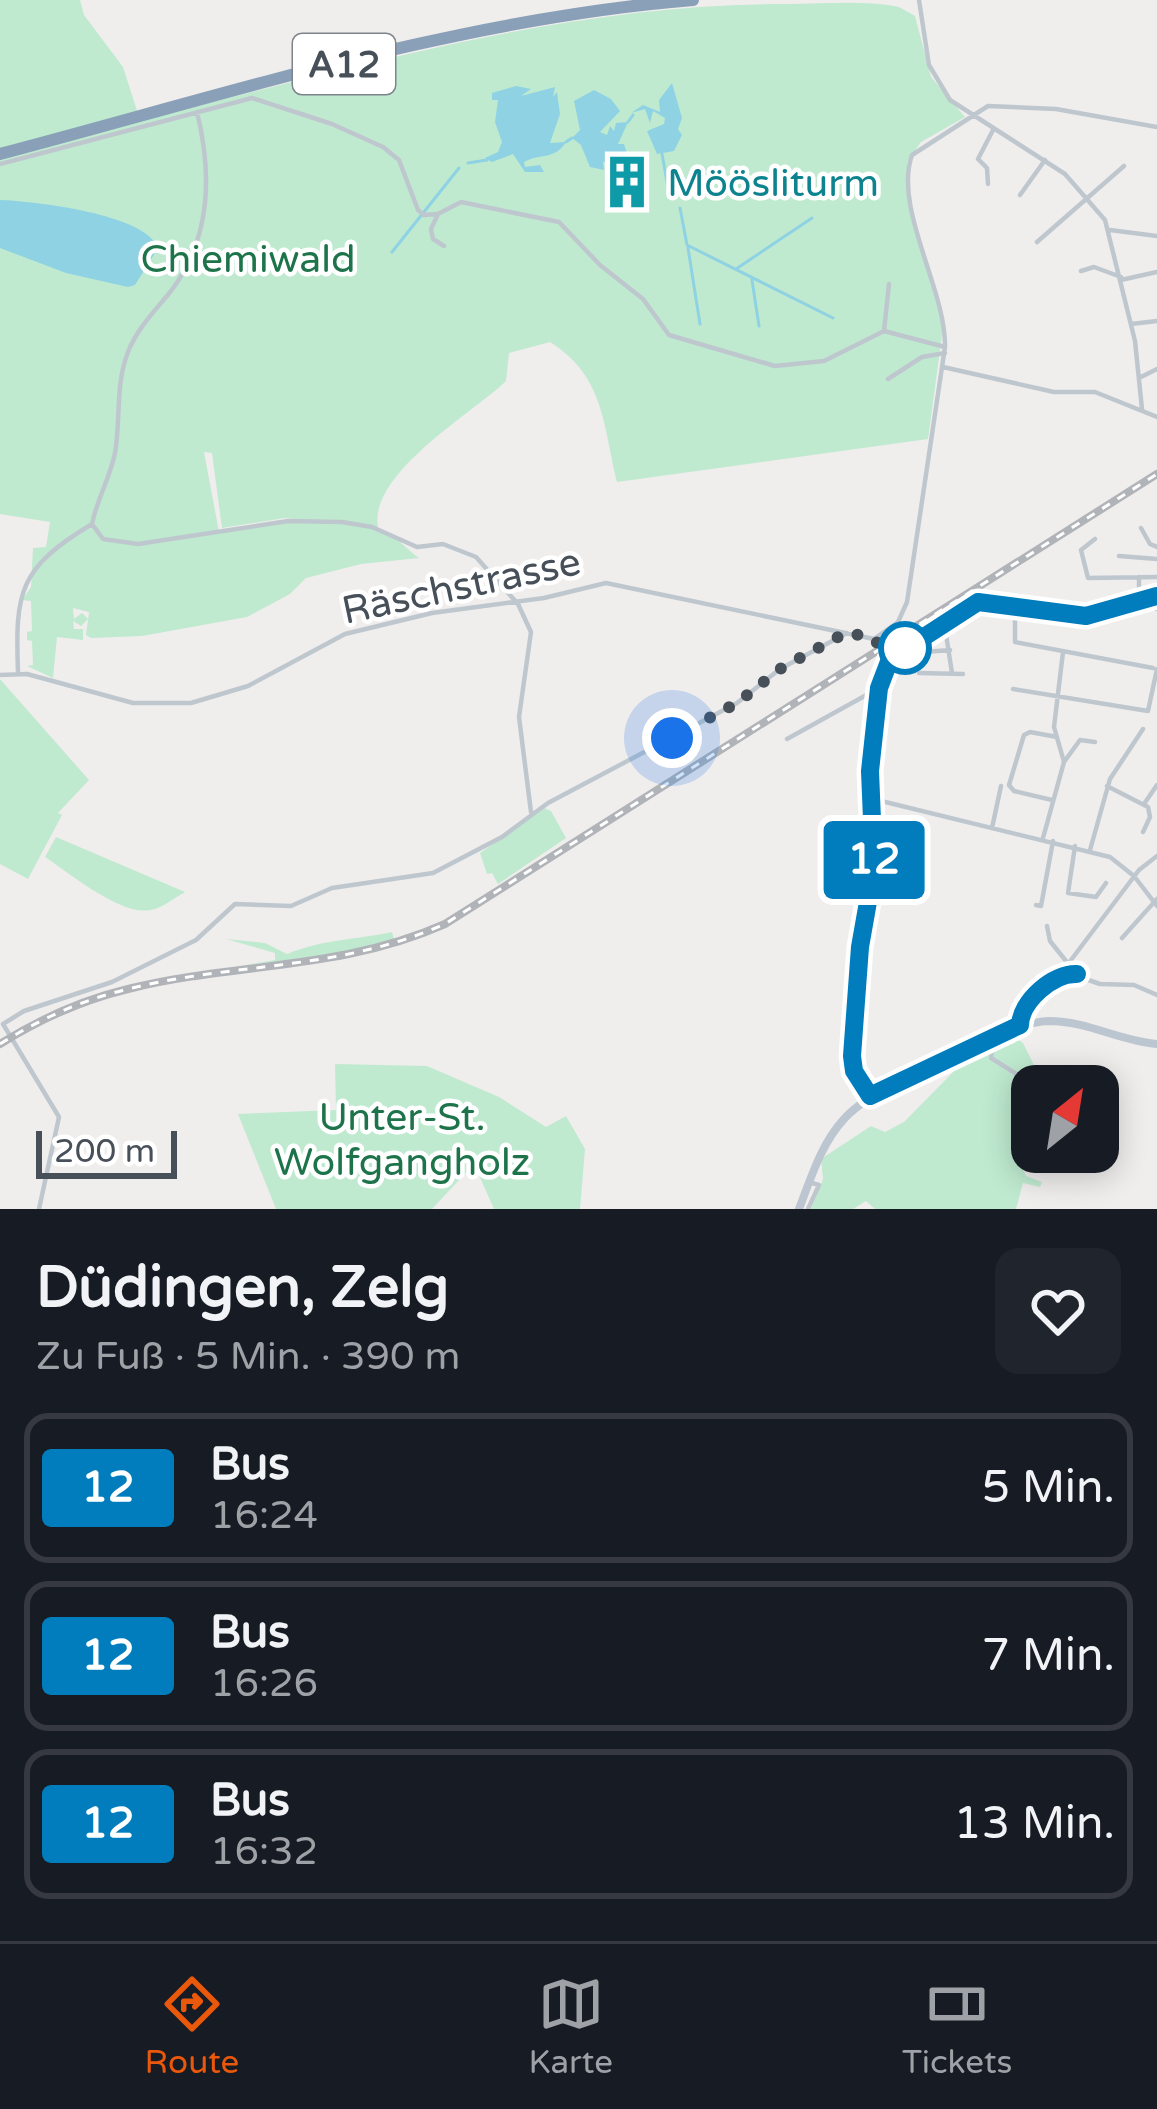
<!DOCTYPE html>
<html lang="de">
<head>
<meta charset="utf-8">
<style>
	body { margin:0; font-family:"Varela Round",sans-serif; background:#20242c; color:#f1f3f6; height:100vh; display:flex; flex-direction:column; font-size:45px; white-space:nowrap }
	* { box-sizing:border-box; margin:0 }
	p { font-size:39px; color:#9ea1a6 }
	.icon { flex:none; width:66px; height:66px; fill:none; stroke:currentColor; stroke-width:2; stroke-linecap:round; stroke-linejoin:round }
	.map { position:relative; height:1209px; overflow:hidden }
	.details { display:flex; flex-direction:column; background:#171b24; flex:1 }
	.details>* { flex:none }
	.badge { padding:0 24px; border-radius:9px; font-size:42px; line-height:78px }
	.needle { width:78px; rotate:30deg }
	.buttons { position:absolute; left:1011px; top:1065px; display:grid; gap:24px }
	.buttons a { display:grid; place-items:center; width:108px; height:108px; border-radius:24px; background:#171b24; box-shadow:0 6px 30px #0003; font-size:60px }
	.scale { position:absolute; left:36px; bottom:30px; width:141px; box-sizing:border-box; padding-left:12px; border:6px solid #475059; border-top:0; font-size:33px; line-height:42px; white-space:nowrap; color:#475059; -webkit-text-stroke:9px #fff; paint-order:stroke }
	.you { position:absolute; width:60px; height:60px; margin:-30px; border:9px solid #fff; border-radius:50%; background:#1a73e8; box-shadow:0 0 0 18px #1a73e833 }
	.map>.badge { position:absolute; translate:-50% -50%; box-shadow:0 0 0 6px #fff }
	.round { display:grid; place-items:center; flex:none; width:126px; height:126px; border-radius:24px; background:#20242c }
	.headline { display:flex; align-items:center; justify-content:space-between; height:204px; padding:0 36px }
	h1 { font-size:57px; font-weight:700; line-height:90px }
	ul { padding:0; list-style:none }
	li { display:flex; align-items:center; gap:36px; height:150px; margin:0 24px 18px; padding:0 12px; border:6px solid #363941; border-radius:24px }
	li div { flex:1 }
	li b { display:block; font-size:45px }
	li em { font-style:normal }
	li .badge { min-width:132px; font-weight:700; text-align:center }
	.tabs { display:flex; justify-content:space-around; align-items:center; height:168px; border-top:3px solid #363941; background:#171b24; font-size:33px; color:#9ea1a6 }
	.tabs a { display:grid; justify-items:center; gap:6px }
	.tabs .on { color:#ea580c }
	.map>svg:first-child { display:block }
</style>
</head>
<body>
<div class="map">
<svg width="1157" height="1209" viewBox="0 0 1157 1209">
	<rect width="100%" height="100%" fill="#f0eded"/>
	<path fill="#bfead0" d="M0 0H80L84 15 123 67 140 120C353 68 567 3 789 4 824 4 864 0 899 7L915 16 931 77 965 117 921 142 907 162 912 215 943 328 928 439 617 482C603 424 604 376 550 342L509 353 506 381C473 413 369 473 378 527L285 518 222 528 212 453 204 452 219 532C264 525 348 510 389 534 400 540 409 551 419 558L361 564 306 578 290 594 247 617 142 636 91 638 86 635 89 612 73 608 74 619 82 613 88 619 81 626 73 621 74 629H83V640L57 637 53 678 27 666 33 665 32 641 27 640V632L32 631 31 601 22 600 31 587 33 548 46 547 50 522 0 514Z
		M0 679 89 780 58 813 62 815 28 879 0 864Z
		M544 808 551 811 566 838 498 884 492 873 487 874 480 853Z
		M56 837 185 892C174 898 163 908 150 910 121 916 69 873 45 857Z
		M392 932 394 939 341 953 240 966 275 960V953L226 939 265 943 287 954C325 939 353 940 392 932Z
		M1009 1034 1023 1043 1037 1071H1050L1055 1085 1040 1080 1032 1086 1021 1140 1032 1141V1152H1039L1022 1167 1026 1176 1042 1182 1040 1187 1023 1183 1016 1209H875L866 1201 853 1209H811L823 1179 821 1159 871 1126 885 1132 904 1122 962 1063Z
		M335 1064 427 1066 499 1097 546 1127 566 1116 585 1149 580 1209H494L474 1164 432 1209H276L238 1114 336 1110Z"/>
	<path fill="#8fd2e4" d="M672 83 682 118 678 129 682 135 674 151 657 154 647 131 664 124 665 118 653 111 650 123 645 109 631 113 643 105 660 112 659 100Z
		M516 86 531 89 521 96 555 87 553 97 557 92 560 114 550 143 566 142C555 160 541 153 524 162L525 167 540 165 544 172H525L513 154 492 162 485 158 498 152 502 142 495 122 498 100H492V93Z
		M594 90 611 99 620 111 600 132 607 135 610 126 614 131 616 123 628 122 618 144H624L628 157 612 168 603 161 604 170 590 167 581 145 572 138 580 130 574 101Z
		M0 200C34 201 146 214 158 248L135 285 128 287 66 273 0 248Z"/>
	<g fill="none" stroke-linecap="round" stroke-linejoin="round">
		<path stroke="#8fd2e4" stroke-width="3" d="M628 122 633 115
			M566 142 572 138
			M662 154 668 187
			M468 163 487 160
			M680 208 687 245 833 318
			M688 248 700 324
			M392 252 459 168
			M736 269 812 218
			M752 280 759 326"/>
		<path stroke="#bfc7ce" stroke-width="4.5" d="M919 0 929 65 950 100 1065 174 1105 220 1135 341 1142 409
			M197 112C212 173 211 238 171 291 155 311 138 327 128 352 115 385 121 419 115 453 110 478 97 499 92 524L103 539 138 544 288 521 342 522 372 527 417 547 443 544 476 557 518 604 531 632 519 717 531 812
			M0 164 252 98 332 124 383 147 399 160 418 210 424 215 438 214
			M988 184 987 168 978 159 993 130
			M1020 195 1045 160
			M1110 230 1157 236
			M1037 242 1124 166
			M444 246 433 239 431 229 438 214 461 202 559 222 600 265 643 299 669 335 775 366 824 361 884 331 945 347
			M1081 271 1094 267 1121 277
			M1121 280 1157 272
			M1131 324 1157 321
			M884 331 889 284
			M943 367 1054 392H1095L1157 417
			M1141 377 1157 369
			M888 379 922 357 945 353
			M1141 528 1150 544 1157 547
			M1095 539 1081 550 1088 578 1157 577
			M1119 556 1157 559
			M1139 601V577
			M1015 605V642L1153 668
			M1148 608 1157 609
			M945 628 952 673
			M874 639 898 622 907 602 945 347C946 289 893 208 912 155L988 106 1056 109 1157 127
			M874 639 890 659
			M924 652 950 650
			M1063 652 1054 727 1064 762
			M18 672C15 591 19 568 92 524
			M919 673 963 674
			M0 675 27 674 133 703H191L248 686 345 634 432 613 544 598 606 583 874 639
			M1013 689 1148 711 1157 669
			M787 739 879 688
			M1107 786 1148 807 1150 817 1143 832
			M869 798 1110 857 1134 876 1157 906
			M1052 800 1014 791 1009 785 1024 735 1030 732 1057 737
			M1144 804 1157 785
			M992 828 1001 786
			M1043 838 1064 762 1080 740 1095 742
			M1075 846 1068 893 1096 897 1106 883
			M1090 850 1110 779 1143 729
			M1036 905 1041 906 1053 841
			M1047 926 1050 941 1070 966
			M1122 938 1157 899
			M1070 973 1071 960 1139 870 1157 856
			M1071 974 1100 984 1134 985 1157 995
			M3 1024 24 1011 112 982 196 940 235 904 291 906 332 888 433 873 502 837 548 803 737 703 780 669 847 633
			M3 1024 59 1117 39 1209
			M1020 1025C1021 1002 1048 980 1070 973
			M994 1036 991 1058 1036 1086
			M1032 1133 1021 1124 1032 1118
			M1084 1164V1152
			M808 1209 819 1185 812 1183"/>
		<path stroke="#bcc6d0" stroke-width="8" d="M870 1096 855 1071 852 1056 860 947 874 868 869 798 873 719 888 663 978 602 1086 616 1157 596
			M799 1209C811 1178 821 1144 844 1119 874 1085 1004 1022 1049 1021 1087 1021 1120 1041 1157 1044"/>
		<path stroke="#89a0b8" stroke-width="12" d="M0 154C228 94 457 19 693 0"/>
		<defs>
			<path id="rail" d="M0 1044C40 1019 82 1000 128 989 236 962 339 971 445 924L1157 474"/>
		</defs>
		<use href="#rail" stroke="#b0b3b7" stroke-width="8"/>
		<use href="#rail" stroke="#fff" stroke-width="3" stroke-dasharray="9" stroke-linecap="butt"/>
	</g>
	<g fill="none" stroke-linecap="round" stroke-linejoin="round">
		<defs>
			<path id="line" d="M1077 974C1053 973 1021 1001 1020 1025L870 1096 854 1071 852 1056 860 947 874 868 870 771 879 688 890 659 978 602 1086 616 1157 596"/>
		</defs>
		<use href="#line" stroke="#fff" stroke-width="27"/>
		<use href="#line" stroke="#017dbd" stroke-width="18"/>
		<path stroke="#475059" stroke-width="12" stroke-dasharray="0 21.6" d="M672 738 737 703 780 669 847 632 874 639 890 659 905 648"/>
	</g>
	<defs>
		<symbol id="building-bare" viewBox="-9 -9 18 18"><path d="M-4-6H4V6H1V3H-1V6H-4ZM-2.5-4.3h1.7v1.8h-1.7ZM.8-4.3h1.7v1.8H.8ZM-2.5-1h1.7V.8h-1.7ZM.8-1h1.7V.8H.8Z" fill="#0f9aa8" stroke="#fff" stroke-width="2.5" paint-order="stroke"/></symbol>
	</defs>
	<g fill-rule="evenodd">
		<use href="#building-bare" x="589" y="144" width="76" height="76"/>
	</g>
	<circle fill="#fff" stroke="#017dbd" stroke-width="6" cx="905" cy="648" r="24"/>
	<g text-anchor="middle" stroke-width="9" stroke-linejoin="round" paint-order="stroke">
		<rect fill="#fff" stroke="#7e848b" stroke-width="3" x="293" y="34" width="102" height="60" rx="9"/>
		<g font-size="36" font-weight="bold" fill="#475059">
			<text x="344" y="77">A12</text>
		</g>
		<g font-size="39" fill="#0d838f" stroke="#fff" text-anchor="start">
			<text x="667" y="196">Möösliturm</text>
		</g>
		<g font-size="39" fill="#1e744a" stroke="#fff">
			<text x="248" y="272">Chiemiwald</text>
			<text x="402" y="1130">Unter-St.<tspan x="402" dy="45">Wolfgangholz</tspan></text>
		</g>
		<g font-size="39" fill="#475059" stroke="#fff">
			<text transform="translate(461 585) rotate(-12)" y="14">Räschstrasse</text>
		</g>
	</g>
</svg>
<div class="buttons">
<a><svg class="needle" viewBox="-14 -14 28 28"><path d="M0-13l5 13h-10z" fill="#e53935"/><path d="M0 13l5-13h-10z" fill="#9ea1a6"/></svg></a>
</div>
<div class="scale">200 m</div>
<div class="you" style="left:672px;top:738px"></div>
<b class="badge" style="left:874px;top:860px;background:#017dbd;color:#fff">12</b>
</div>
<section class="details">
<div class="headline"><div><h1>Düdingen, Zelg</h1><p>Zu Fuß · 5 Min. · 390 m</p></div><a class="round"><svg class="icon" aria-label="heart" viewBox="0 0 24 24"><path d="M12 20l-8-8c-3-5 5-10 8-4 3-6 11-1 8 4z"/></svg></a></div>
<ul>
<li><span class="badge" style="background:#017dbd;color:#fff">12</span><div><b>Bus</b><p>16:24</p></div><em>5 Min.</em></li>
<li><span class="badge" style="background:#017dbd;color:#fff">12</span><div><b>Bus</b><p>16:26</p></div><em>7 Min.</em></li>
<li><span class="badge" style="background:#017dbd;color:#fff">12</span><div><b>Bus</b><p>16:32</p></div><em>13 Min.</em></li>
</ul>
</section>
<nav class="tabs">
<a class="on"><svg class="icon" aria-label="directions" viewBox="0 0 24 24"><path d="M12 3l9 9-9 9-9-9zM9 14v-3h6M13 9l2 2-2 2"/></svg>Route</a>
<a><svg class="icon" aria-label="map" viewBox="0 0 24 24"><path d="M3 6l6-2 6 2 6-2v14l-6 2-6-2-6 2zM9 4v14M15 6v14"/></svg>Karte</a>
<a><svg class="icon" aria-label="tickets" viewBox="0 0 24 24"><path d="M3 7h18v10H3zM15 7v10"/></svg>Tickets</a>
</nav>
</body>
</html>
